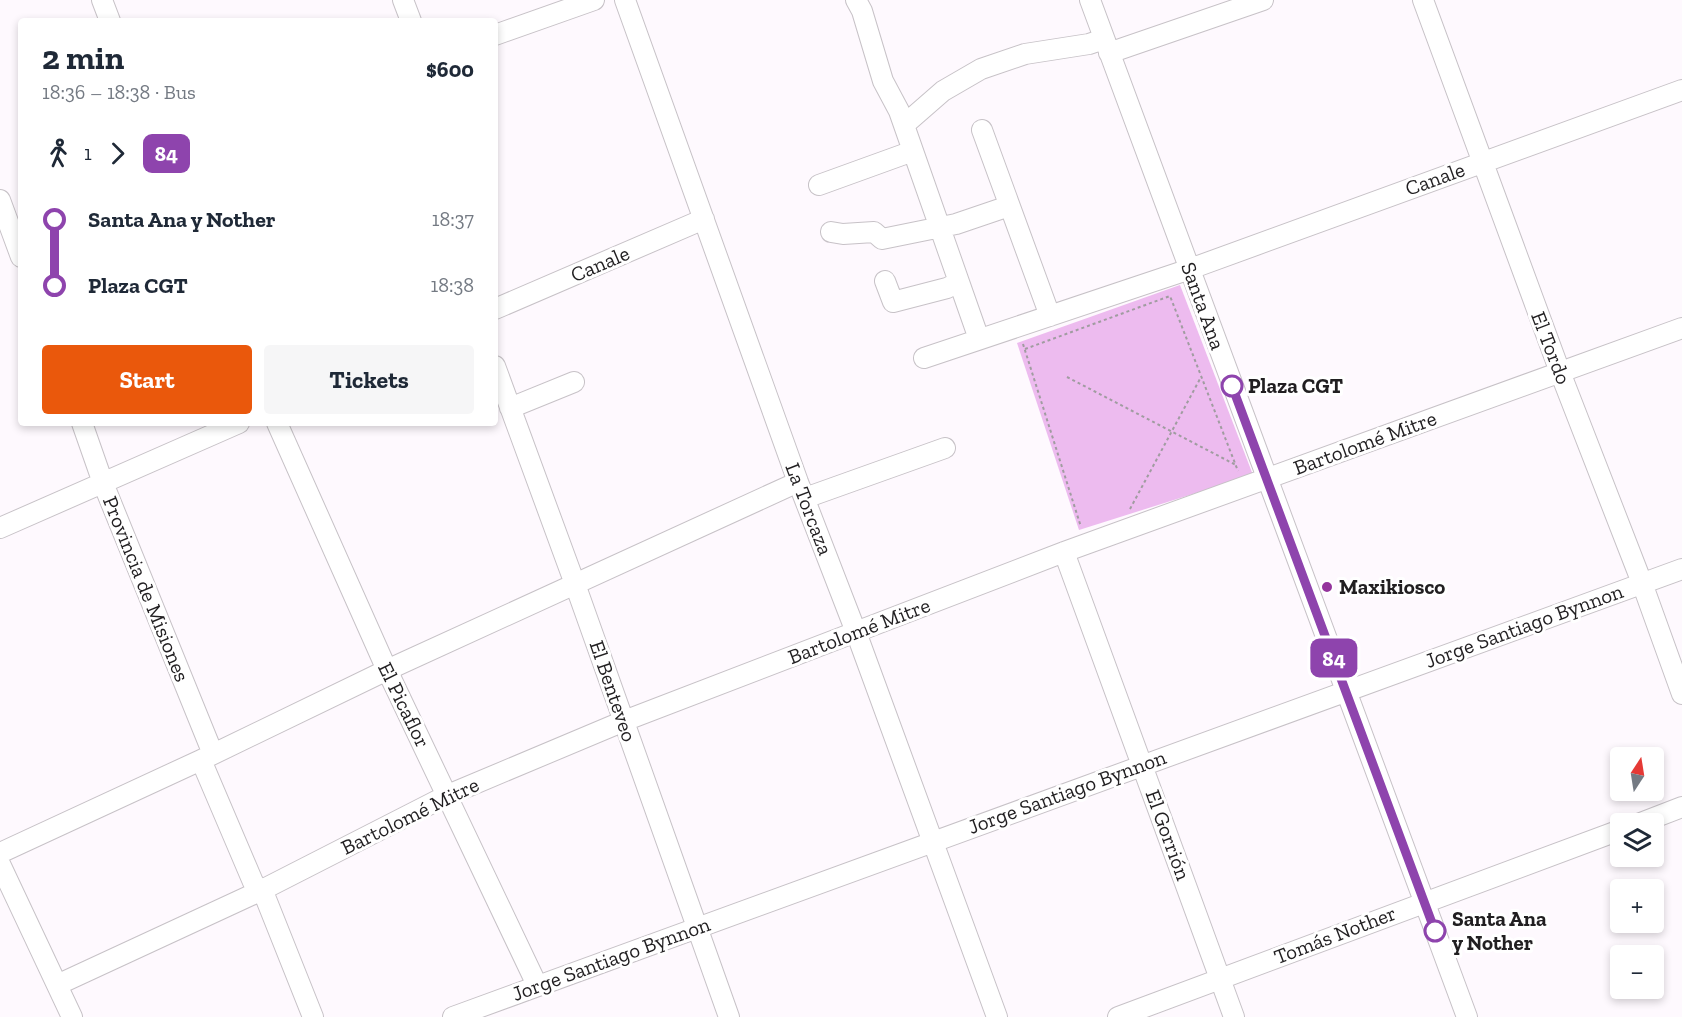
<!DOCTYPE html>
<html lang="en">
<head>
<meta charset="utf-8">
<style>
	body { margin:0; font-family:"Zilla Slab",serif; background:#f6f6f7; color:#1f2937; height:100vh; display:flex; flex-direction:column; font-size:22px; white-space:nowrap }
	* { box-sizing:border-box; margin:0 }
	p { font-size:20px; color:#747a83 }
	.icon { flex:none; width:33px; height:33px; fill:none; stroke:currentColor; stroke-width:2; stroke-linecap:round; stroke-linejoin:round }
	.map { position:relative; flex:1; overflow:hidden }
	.panel { position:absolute; left:18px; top:18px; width:480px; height:408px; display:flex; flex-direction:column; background:#fff; border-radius:6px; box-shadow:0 3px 9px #0003 }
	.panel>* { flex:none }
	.badge { padding:0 12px; border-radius:9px; font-size:21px; line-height:39px }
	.needle { width:39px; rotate:12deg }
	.fabs { position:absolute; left:1610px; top:747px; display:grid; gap:12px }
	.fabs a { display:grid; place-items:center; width:54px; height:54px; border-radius:6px; background:#fff; box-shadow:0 3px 9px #0003; font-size:30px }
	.map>.badge { position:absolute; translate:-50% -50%; box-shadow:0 0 0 3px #fff }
	.legs { display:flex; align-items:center; gap:9px; height:66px; padding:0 24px; font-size:20px }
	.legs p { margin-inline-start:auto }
	.headline { display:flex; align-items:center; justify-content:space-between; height:102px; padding:0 24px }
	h1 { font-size:33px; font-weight:800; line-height:45px }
	.action { display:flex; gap:12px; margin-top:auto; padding:12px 24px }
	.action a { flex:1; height:69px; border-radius:6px; background:#ea580c; color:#fff; font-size:24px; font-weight:800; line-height:69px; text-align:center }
	.action a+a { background:#f6f6f7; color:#1f2937 }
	ul { padding:0 24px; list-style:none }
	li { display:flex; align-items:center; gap:21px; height:66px; font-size:22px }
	li i { display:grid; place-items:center; width:9px; height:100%; margin:0 8px; background:currentColor }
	li i::after { content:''; width:15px; height:15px; margin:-8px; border:4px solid; border-radius:50%; background:#fff }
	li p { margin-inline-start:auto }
	li:first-child i { background:linear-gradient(#0000 50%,currentColor 0) }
	li:last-child i { background:linear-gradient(currentColor 50%,#0000 0) }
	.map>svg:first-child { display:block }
</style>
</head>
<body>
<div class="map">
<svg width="1682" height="1017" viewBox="0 0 1682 1017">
	<rect width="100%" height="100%" fill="#fef9fe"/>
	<path fill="#edbbef" d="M1180 285 1253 475 1079 530 1017 343Z"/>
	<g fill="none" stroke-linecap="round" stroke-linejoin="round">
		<defs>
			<path id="minor" d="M102 0 110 21
				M403 0 411 21
				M625 0 798 482 856 632 997 1017
				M856 0 862 11 883 81 899 111 979 339
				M1090 0 1467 1017
				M1423 0 1560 372 1642 583 1682 694
				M495 35 594 0
				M1109 53 1263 0
				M904 125 943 91 981 69 1025 54 1089 44 1104 39
				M982 130 1050 316
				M819 185 913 151
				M0 200 21 257
				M831 232 843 234 874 232 882 239 956 224 1009 206
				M885 281 893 302 947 288 959 282
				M495 309 704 219
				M924 358 1190 269 1682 90
				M495 366 575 584 729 1017
				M510 408 574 382
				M82 423 103 483 213 754
				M277 423 387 670 537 985
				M805 498 945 448
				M0 528 239 423
				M1064 552 1234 1017
				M201 760 253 882 266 899 313 1017
				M1638 824 1682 807
				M0 853 201 760 387 670 798 482
				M0 864 72 1017
				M57 985 260 891 448 795 624 721 1064 552 1682 328
				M453 1017 1682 569
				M1118 1017 1620 830"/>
		</defs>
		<use href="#minor" stroke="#c7c2c7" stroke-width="22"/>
		<path stroke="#a09ca0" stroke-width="2" stroke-dasharray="3 3" stroke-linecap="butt" d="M1023 344 1081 527
			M1025 349 1170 296 1238 471
			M1067 377 1236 465
			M1130 509 1201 377"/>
		<use href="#minor" stroke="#fff" stroke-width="20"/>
	</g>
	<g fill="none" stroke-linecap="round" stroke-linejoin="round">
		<defs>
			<path id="line-1" d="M1232 386 1435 931"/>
		</defs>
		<use href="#line-1" stroke="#fff" stroke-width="14"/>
		<use href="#line-1" stroke="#8e44ad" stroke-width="9"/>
	</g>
	<g fill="#fff" stroke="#8e44ad" stroke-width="3">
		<circle cx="1232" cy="386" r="10"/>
		<circle cx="1435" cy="931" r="10"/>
	</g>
	<circle fill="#94349c" stroke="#fff" stroke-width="2" cx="1327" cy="587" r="6"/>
	<g text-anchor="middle" stroke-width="6" stroke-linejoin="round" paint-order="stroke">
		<g font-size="21" fill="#211f21" stroke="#fff">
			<text transform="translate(1435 179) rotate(-20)" y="7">Canale</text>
			<text transform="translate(600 264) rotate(-23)" y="7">Canale</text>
			<text transform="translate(1203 306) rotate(70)" y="7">Santa Ana</text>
			<text transform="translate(1551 348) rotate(69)" y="7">El Tordo</text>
			<text transform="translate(1365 443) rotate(-20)" y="7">Bartolomé Mitre</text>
			<text transform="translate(809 509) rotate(69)" y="7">La Torcaza</text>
			<text transform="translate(146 589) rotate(68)" y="7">Provincia de Misiones</text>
			<text transform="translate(1524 626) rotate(-20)" y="7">Jorge Santiago Bynnon</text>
			<text transform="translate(859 631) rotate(-21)" y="7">Bartolomé Mitre</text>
			<text transform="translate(613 691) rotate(71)" y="7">El Benteveo</text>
			<text transform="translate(404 705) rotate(64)" y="7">El Picaflor</text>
			<text transform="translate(1067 792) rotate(-20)" y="7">Jorge Santiago Bynnon</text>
			<text transform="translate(410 816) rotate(-26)" y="7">Bartolomé Mitre</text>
			<text transform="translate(1168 835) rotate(70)" y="7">El Gorrión</text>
			<text transform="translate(1335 935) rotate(-21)" y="7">Tomás Nother</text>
			<text transform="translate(611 959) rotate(-20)" y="7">Jorge Santiago Bynnon</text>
		</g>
		<g font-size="21" font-weight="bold" fill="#211f21" stroke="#fff" text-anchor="start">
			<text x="1248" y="393">Plaza CGT</text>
			<text x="1452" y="926">Santa Ana<tspan x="1452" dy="24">y Nother</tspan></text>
		</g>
		<g font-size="21" font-weight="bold" fill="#211f21" stroke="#fff" text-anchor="start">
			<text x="1339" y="594">Maxikiosco</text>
		</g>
	</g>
</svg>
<div class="fabs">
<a><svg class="needle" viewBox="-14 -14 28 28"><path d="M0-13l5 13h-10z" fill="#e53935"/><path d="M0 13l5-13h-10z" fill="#747a83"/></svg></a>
<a><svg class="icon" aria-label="layers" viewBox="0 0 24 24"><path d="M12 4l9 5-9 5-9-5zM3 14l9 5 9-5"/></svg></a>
<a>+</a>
<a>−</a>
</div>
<b class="badge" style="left:1334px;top:658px;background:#8e44ad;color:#fff">84</b>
<section class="panel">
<div class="headline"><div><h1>2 min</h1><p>18:36 – 18:38 · Bus</p></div><b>$600</b></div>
<div class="legs"><svg class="icon" aria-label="walk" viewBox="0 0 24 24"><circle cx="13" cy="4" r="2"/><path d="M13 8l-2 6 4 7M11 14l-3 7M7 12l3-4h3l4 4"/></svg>1<svg class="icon" aria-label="forward" viewBox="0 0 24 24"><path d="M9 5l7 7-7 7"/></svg><b class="badge" style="background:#8e44ad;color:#fff">84</b></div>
<ul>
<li><i style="color:#8e44ad"></i><b>Santa Ana y Nother</b><p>18:37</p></li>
<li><i style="color:#8e44ad"></i><b>Plaza CGT</b><p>18:38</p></li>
</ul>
<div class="action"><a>Start</a><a>Tickets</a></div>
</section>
</div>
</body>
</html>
